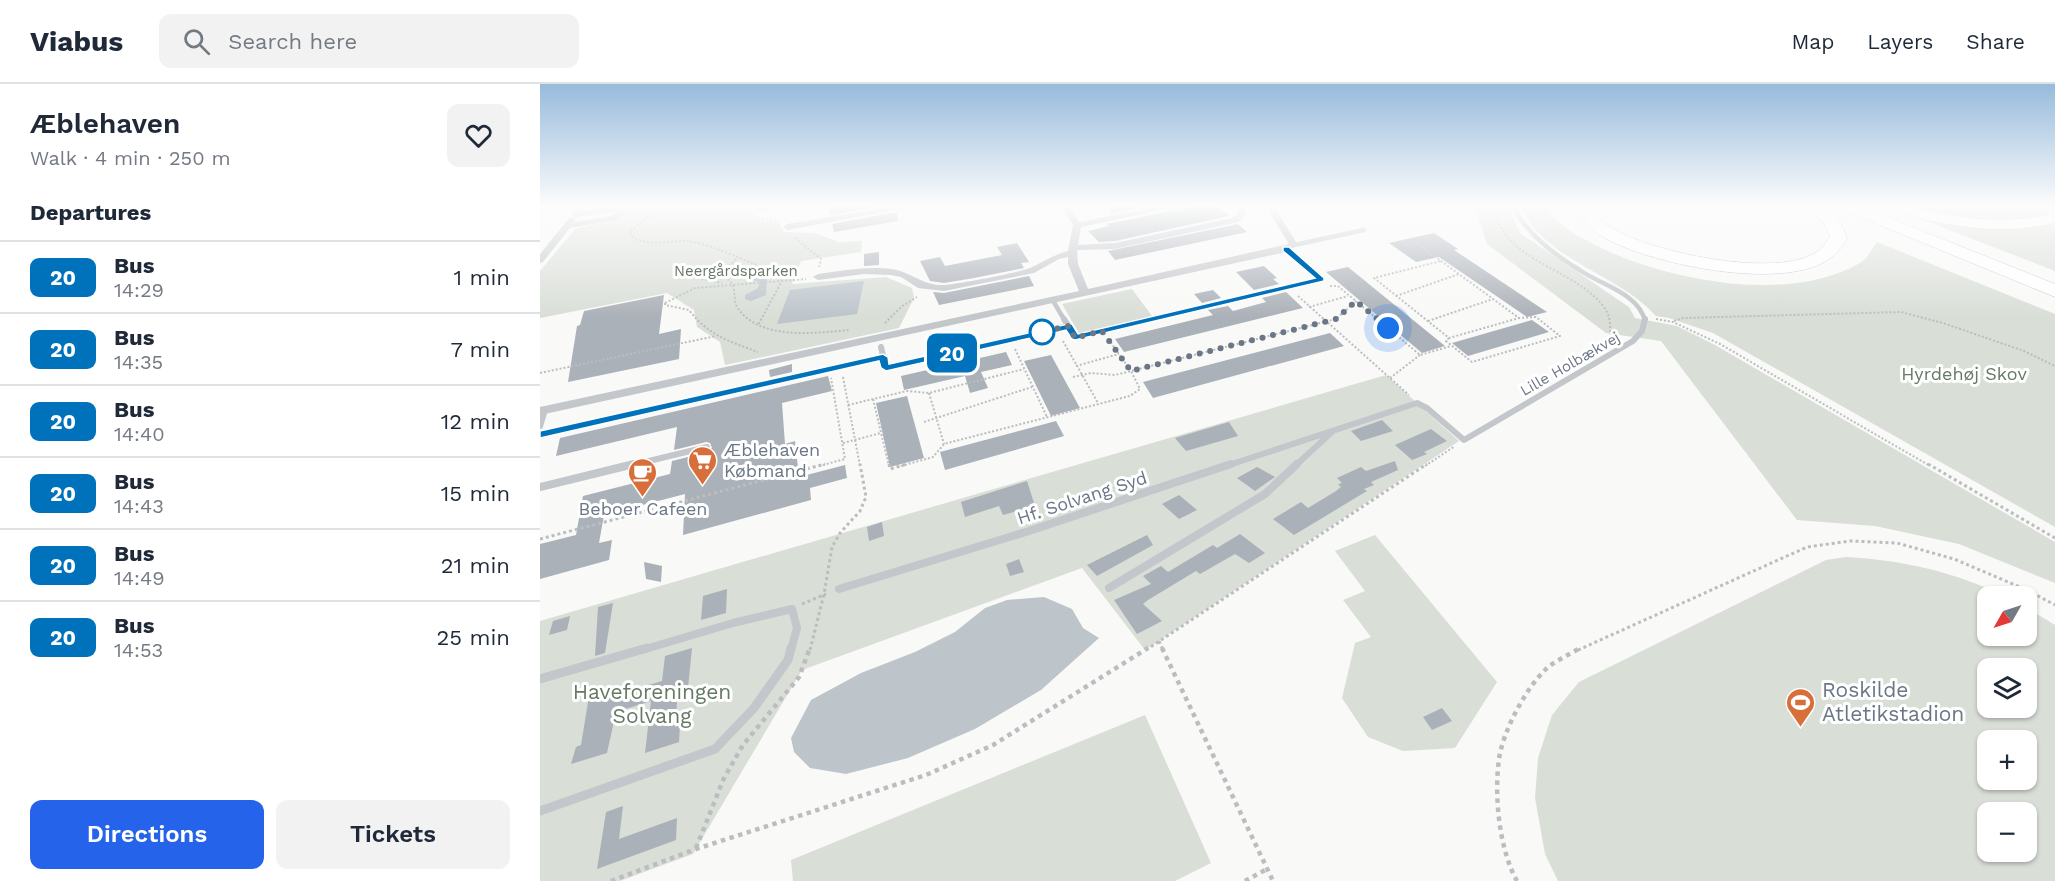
<!DOCTYPE html>
<html lang="en">
<head>
<meta charset="utf-8">
<style>
	body { margin:0; font-family:"Work Sans",sans-serif; background:#f2f2f3; color:#1f2937; height:100vh; display:flex; flex-direction:column; font-size:22px; white-space:nowrap }
	* { box-sizing:border-box; margin:0 }
	p { font-size:20px; color:#747a83 }
	.icon { flex:none; width:33px; height:33px; fill:none; stroke:currentColor; stroke-width:2; stroke-linecap:round; stroke-linejoin:round }
	.map { position:relative; flex:1; overflow:hidden }
	.drawer { display:flex; flex-direction:column; background:#fff; width:540px }
	.drawer>* { flex:none }
	.badge { padding:0 12px; border-radius:9px; font-size:21px; line-height:39px }
	.needle { width:39px; rotate:231deg }
	.fabs { position:absolute; left:1437px; top:502px; display:grid; gap:12px }
	.fabs a { display:grid; place-items:center; width:60px; height:60px; border-radius:12px; background:#fff; box-shadow:0 2px 4px #0004; font-size:30px }
	.you { position:absolute; width:30px; height:30px; margin:-15px; border:4px solid #fff; border-radius:50%; background:#1a73e8; box-shadow:0 0 0 9px #1a73e833 }
	.map>.badge { position:absolute; translate:-50% -50%; box-shadow:0 0 0 3px #fff }
	h2 { padding:0 30px; font-size:22px; line-height:54px }
	.round { display:grid; place-items:center; flex:none; width:63px; height:63px; border-radius:12px; background:#f2f2f3 }
	.summary { display:flex; align-items:center; justify-content:space-between; height:102px; padding:0 30px }
	h1 { font-size:28px; font-weight:600; line-height:45px }
	.button { display:flex; gap:12px; margin-top:auto; padding:12px 30px }
	.button a { flex:1; height:69px; border-radius:12px; background:#2563eb; color:#fff; font-size:24px; font-weight:600; line-height:69px; text-align:center }
	.button a+a { background:#f2f2f3; color:#1f2937 }
	ul { padding:0; list-style:none }
	li { display:flex; align-items:center; gap:18px; height:72px; padding:0 30px; border-top:2px solid #e0e1e3 }
	li div { flex:1 }
	li b { display:block; font-size:22px }
	li em { font-style:normal }
	li .badge { min-width:66px; font-weight:700; text-align:center }
	header { display:flex; align-items:center; gap:36px; box-sizing:border-box; height:84px; padding:0 30px; background:#fff; border-bottom:2px solid #e0e1e3 }
	header strong { font-size:28px }
	nav { display:flex; gap:33px; margin-inline-start:auto; font-size:21px }
	.search { width:420px; height:54px; background:#f2f2f3; display:flex; align-items:center; gap:15px; box-sizing:border-box; padding:0 21px; border-radius:12px; color:#747a83; font-size:22px }
	main { display:flex; flex:1; min-height:0 }
	.map>svg:first-child { display:block }
</style>
</head>
<body>
<header>
<strong>Viabus</strong>
<div class="search"><svg class="icon" aria-label="search" viewBox="0 0 24 24"><circle cx="10" cy="10" r="6"/><path d="M15 15l6 6"/></svg>Search here</div>
<nav><a>Map</a><a>Layers</a><a>Share</a></nav>
</header>
<main>
<section class="drawer">
<div class="summary"><div><h1>Æblehaven</h1><p>Walk · 4 min · 250 m</p></div><a class="round"><svg class="icon" aria-label="heart" viewBox="0 0 24 24"><path d="M12 20l-8-8c-3-5 5-10 8-4 3-6 11-1 8 4z"/></svg></a></div>
<h2>Departures</h2>
<ul>
<li><span class="badge" style="background:#0072bc;color:#fff">20</span><div><b>Bus</b><p>14:29</p></div><em>1 min</em></li>
<li><span class="badge" style="background:#0072bc;color:#fff">20</span><div><b>Bus</b><p>14:35</p></div><em>7 min</em></li>
<li><span class="badge" style="background:#0072bc;color:#fff">20</span><div><b>Bus</b><p>14:40</p></div><em>12 min</em></li>
<li><span class="badge" style="background:#0072bc;color:#fff">20</span><div><b>Bus</b><p>14:43</p></div><em>15 min</em></li>
<li><span class="badge" style="background:#0072bc;color:#fff">20</span><div><b>Bus</b><p>14:49</p></div><em>21 min</em></li>
<li><span class="badge" style="background:#0072bc;color:#fff">20</span><div><b>Bus</b><p>14:53</p></div><em>25 min</em></li>
</ul>
<div class="button"><a>Directions</a><a>Tickets</a></div>
</section>
<div class="map">
<svg width="1515" height="797" viewBox="0 0 1515 797">
	<rect width="100%" height="100%" fill="#f9f9f8"/>
	<path fill="#d9ded7" fill-rule="evenodd" d="M100 121H202L210 124 221 136 239 139 244 148 274 149 299 158 322 157 321 168 261 177 252 200 346 193 372 204 374 214 359 244 185 281 180 258 157 243 154 226 127 209 0 234V187L35 145 73 136Z
		M934 121H967L980 149 1089 223 1095 234 1137 242 1175 261 1515 458V499L1419 460 1335 442 1257 436 1121 257 1066 249 947 160Z
		M980 121H1006C1014 140 1038 152 1055 161 1124 196 1248 221 1320 179 1327 175 1332 165 1337 158L1515 230V443L1173 249 1129 234 1116 232C1078 189 1004 177 980 121Z
		M1362 121H1515V126C1485 149 1397 131 1362 121Z
		M1363 128 1416 138 1515 137V187Z
		M592 205 612 232 539 249 522 220Z
		M846 291 919 357 605 566 542 484 262 586 153 770 80 797H0V537Z
		M835 451 957 598 915 664 863 667 828 653 802 614 815 559 831 553 803 516 825 507 795 467Z
		M1306 473C1362 476 1416 488 1466 513H1448V552H1486L1487 524 1515 541V797H1018L1005 770 995 714 998 674 1012 631 1039 598 1286 476ZM1448 585H1486V624H1448ZM1448 657H1486V696H1448ZM1448 729H1486V768H1448Z
		M605 631 671 779 635 797H253L251 776Z"/>
	<path fill="#bdc5cb" d="M207 185H218L227 191 226 211 211 217 205 215V211L218 204 220 198 197 193 200 187Z
		M324 197 317 230 237 240 250 206Z
		M504 513 532 525 543 544 559 554 501 606 435 645 368 674 306 690 270 684 254 668 251 654 271 616 321 589 375 568 415 548 445 524 467 516Z"/>
	<path fill="#abb1b8" d="M288 121H347L290 131Z
		M565 121H614L572 129Z
		M660 121H677L689 132 575 157 559 158 548 147 569 142 567 140Z
		M357 128 358 137 294 148 292 140Z
		M698 140 707 148 575 176 568 167Z
		M894 149 918 165 914 166 1007 228 987 233 899 173 876 178 849 159Z
		M477 159 489 178 481 179 484 184 434 194 404 199 390 197 380 177 400 173 405 182 462 171 457 163Z
		M339 168V181L324 182V170Z
		M724 182 737 194 733 195 739 200 714 206 696 188Z
		M808 183 905 262 882 269 786 188Z
		M489 192 494 202 399 221 393 208 404 209Z
		M673 206 681 214 662 219 654 210Z
		M746 208 763 224 584 268 575 255 673 231 668 226 688 222 693 227 726 218 722 214Z
		M124 211 119 250 141 245 139 275 28 298 37 242 40 241 44 227Z
		M992 236 1009 248 928 272 912 259Z
		M790 249 804 262 613 314 603 298Z
		M466 268 472 281 441 288 448 304 430 309 425 292 364 306 361 292Z
		M511 271 540 324 511 332 484 277Z
		M252 280V288L230 293 229 286Z
		M288 292 292 307 242 319 245 360 255 357 259 393 305 381 307 394 270 404 271 416 143 451 145 410 64 431 59 459 72 456 69 476 0 495V460L36 451 43 412 130 390 132 377 168 368 172 364 170 359 166 358 134 366 137 343 16 372 20 354Z
		M367 312 384 374 350 383 336 319Z
		M842 336 853 347 821 357 811 347Z
		M516 337 524 352 405 386 400 368Z
		M689 338 698 352 646 367 635 354Z
		M891 345 907 357 884 368 887 370 872 376 855 361Z
		M855 377 858 386 831 398 834 401 824 405 827 407 754 451 733 435 761 418 768 424 796 407 801 403 798 400 802 399 797 394 821 383 826 387Z
		M717 383 735 393 715 407 697 394Z
		M487 397 495 422 463 431 459 422 425 433 421 418Z
		M639 411 657 426 639 435 622 420Z
		M342 438 344 452 329 457 327 443Z
		M700 450 725 469 709 479 695 470 660 490 656 487 608 516 603 520 622 537 597 550 574 516 611 500 603 492 621 482 628 488 673 461 677 464Z
		M607 451 613 461 557 492 547 481Z
		M479 475 484 488 470 492 466 480Z
		M104 478 122 482 121 498 106 495Z
		M187 505 186 529 161 536 163 512Z
		M73 519 65 569 55 572 58 523Z
		M30 532 27 546 9 551 13 537Z
		M152 564 148 604 138 607 135 643 140 641 139 658 105 669 111 617 76 628 67 669 31 680 36 663 41 661 49 612 62 607 61 615 122 597 125 572Z
		M902 624 912 637 892 646 883 633Z
		M83 722 79 755 137 734 136 756 57 785 66 728Z"/>
	<g fill="none" stroke-linecap="round" stroke-linejoin="round">
		<defs>
			<path id="motorway" d="M1033 121H1049C1055 130 1062 139 1072 144 1110 168 1239 196 1278 167 1282 164 1286 158 1290 153L1283 138 1262 121C1288 121 1298 129 1307 154 1303 161 1296 171 1289 175 1242 208 1108 180 1061 152 1049 145 1041 133 1033 121Z
				M1295 121H1317L1515 200V213L1298 124Z
				M1340 121C1364 121 1385 127 1409 131 1445 137 1480 138 1515 129V139C1457 153 1399 141 1343 124Z"/>
		</defs>
		<use href="#motorway" stroke="#b6b9bd" stroke-width="1"/>
		<path stroke="#bbbdc0" stroke-width="2" stroke-dasharray="2 2" stroke-linecap="butt" d="M142 121 105 135 91 147V152C107 163 128 157 147 157 167 158 215 181 236 189L242 197 218 241
			M952 121C957 132 960 146 969 155 995 183 1040 192 1064 223 1074 237 1067 246 1073 258
			M94 129 118 121
			M222 134 239 138
			M255 154 281 175 279 183
			M875 158 979 234 909 254 834 194 901 177
			M196 175 182 190C185 193 190 196 192 200 196 207 193 216 197 223 219 257 275 249 309 246
			M142 191 182 199
			M790 202H798L880 271 911 262
			M758 212 869 311
			M856 212 919 190
			M125 219 155 204 266 195
			M125 219V221L149 226C169 252 189 257 218 268
			M769 223 808 212
			M1116 235 1133 238 1180 260 1390 382
			M888 237 953 215
			M1134 237 1143 234 1361 228 1403 239 1484 267 1515 282
			M345 239 361 223 377 213
			M909 254 906 257 932 278 1020 252 996 233 979 234
			M523 257 558 319
			M475 265 507 333
			M536 282 579 270
			M0 289 176 252
			M303 293 320 382
			M533 293 551 289 575 291 796 235 816 217
			M850 294 880 271
			M389 309 404 360
			M333 315 349 382
			M308 321 367 307 389 309 484 285
			M384 338 492 303
			M303 359 341 349
			M279 382 305 375 291 294
			M361 382 393 373 404 360 590 312 600 305 591 287 569 256
			M885 382 915 362"/>
		<path stroke="#bbbdc0" stroke-width="3" stroke-dasharray="3 3" stroke-linecap="butt" d="M349 380 350 385 367 380
			M1388 380 1515 454
			M0 455 285 380
			M262 520 286 510
			M619 557 623 566
			M270 566 284 510 292 463 300 449 320 427 326 413 320 380
			M606 566 887 380
			M1038 566 1267 463 1310 457 1357 459 1414 475 1487 506 1515 521"/>
		<path stroke="#bbbdc0" stroke-width="4.5" stroke-dasharray="4.5 4.5" stroke-linecap="butt" d="M622 564 733 797
			M156 764 184 694 203 661 259 593 270 564
			M71 797 156 765 386 691 453 661 608 564
			M705 797 727 785
			M977 797C959 765 954 712 959 675 963 647 985 606 1005 586 1014 577 1029 571 1040 564"/>
		<path stroke="#c3c6ca" stroke-width="4.5" d="M972 121C987 150 1013 170 1041 187 1062 201 1099 210 1105 237
			M754 161 824 146
			M512 215 525 237
			M604 237 781 195 746 165"/>
		<path stroke="#c3c6ca" stroke-width="6" d="M524 235 535 253 611 235
			M341 263 346 284 528 242
			M0 342 5 326
			M0 351 343 273
			M88 382 167 363
			M686 382 877 319 887 324 924 356 1093 257 1102 247 1105 235
			M755 382 792 348"/>
		<path stroke="#c3c6ca" stroke-width="8" d="M0 403 94 380
			M569 504 725 410 757 380
			M299 505 486 448 691 380
			M102 566 193 539 252 525 257 544 251 566"/>
		<path stroke="#c3c6ca" stroke-width="9" d="M0 595 107 564
			M0 727 175 665 214 624 248 576 251 564"/>
		<path fill="#c3c6ca" fill-rule="evenodd" d="M227 121H247L218 127 214 125Z
			M362 121H382L247 146 243 143 247 140Z
			M520 121H528L539 138 627 121H645L541 143 538 161 575 159 692 134 698 130 694 121H702L706 131 698 138 575 165 537 166 538 180 548 205 749 160 725 121H733L758 161 746 168 0 331V323L539 207 528 180V173L519 175 494 189 404 207 378 204 361 193 351 191 324 190 278 196 273 193 278 190C302 187 327 182 352 185 371 188 383 202 404 201 418 200 477 189 490 184 503 178 513 171 528 167L533 141Z
			M76 123 88 128 76 136 30 144 3 178 0 179V170L29 134H35V138L71 132 77 128 35 133 32 132V128Z"/>
		<use href="#motorway" fill="#fff" fill-rule="evenodd"/>
	</g>
	<linearGradient id="sky" x2="0" y2="1"><stop stop-color="#97bbdc"/><stop offset="0.52" stop-color="#fcfcfc"/><stop offset="1" stop-color="#fcfcfc" stop-opacity="0"/></linearGradient>
	<rect width="1515" height="233" fill="url(#sky)"/>
	<path fill="#0072bc" stroke="#fff" stroke-width="1.5" d="M743 163H749L784 194V197L535 256 532 255 526 246 346 287 341 284 339 277 0 354V347L343 270 348 273 349 280 528 240H532L538 250 775 194 743 167Z"/>
	<g fill="none" stroke-linecap="round" stroke-linejoin="round">
		<path stroke="#6b7786" stroke-width="6" stroke-dasharray="0 10.8" d="M502 248 494 250 528 242 535 254 562 247 591 287 796 235 816 217 848 244"/>
	</g>
	<defs>
		<symbol id="supermarket-pin" viewBox="-11 -11 22 30"><path d="M0 17L-7.5 6A9.5 9.5 0 1 1 7.5 6Z" fill="#d86e39" stroke="#fff"/><path d="M-6-5.5h2.5l.6 2H6L4.5 2H-2.5L-4.4-4H-6ZM-1.5 3.2a1.3 1.3 0 1 0 .1 0ZM3 3.2a1.3 1.3 0 1 0 .1 0Z" fill="#fff"/></symbol>
		<symbol id="cafe-pin" viewBox="-11 -11 22 30"><path d="M0 17L-7.5 6A9.5 9.5 0 1 1 7.5 6Z" fill="#d86e39" stroke="#fff"/><path d="M-5.5-4.5H6V0H3Q3 3.5 0 3.5H-2.5Q-5.5 3.5-5.5 0ZM3-3.2v2h1.7v-2ZM-6 4.5H4V6H-6Z" fill="#fff"/></symbol>
		<symbol id="stadium-pin" viewBox="-11 -11 22 30"><path d="M0 17L-7.5 6A9.5 9.5 0 1 1 7.5 6Z" fill="#d86e39" stroke="#fff"/><path d="M0-5a6.5 5 0 1 0 0 10a6.5 5 0 1 0 0-10ZM-3.5-1.8h7v3.6h-7Z" fill="#fff"/></symbol>
	</defs>
	<g fill-rule="evenodd">
		<use href="#supermarket-pin" x="146" y="360" width="33" height="45"/>
		<use href="#cafe-pin" x="86" y="372" width="33" height="45"/>
		<use href="#stadium-pin" x="1244" y="602" width="33" height="45"/>
	</g>
	<circle fill="#fff" stroke="#0072bc" stroke-width="3" cx="502" cy="248" r="12"/>
	<g text-anchor="middle" stroke-width="6" stroke-linejoin="round" paint-order="stroke">
		<g font-size="15" fill="#667965" stroke="#fff">
			<text x="196" y="192">Neergårdsparken</text>
		</g>
		<g font-size="15" fill="#6b7786" stroke="#fff">
			<text transform="translate(1030 280) rotate(-30)" y="5">Lille Holbækvej</text>
		</g>
		<g font-size="18" fill="#667965" stroke="#fff">
			<text x="1424" y="296">Hyrdehøj Skov</text>
		</g>
		<g font-size="18" fill="#6b7786" stroke="#fff" text-anchor="start">
			<text x="184" y="372">Æblehaven<tspan x="184" dy="21">Købmand</tspan></text>
			<text x="103" y="431" text-anchor="middle">Beboer Cafeen</text>
		</g>
		<g font-size="18" fill="#6b7786" stroke="#fff">
			<text transform="translate(542 414) rotate(-18)" y="6">Hf. Solvang Syd</text>
		</g>
		<g font-size="21" fill="#6b7786" stroke="#fff" text-anchor="start">
			<text x="1282" y="613">Roskilde<tspan x="1282" dy="24">Atletikstadion</tspan></text>
		</g>
		<g font-size="21" fill="#667965" stroke="#fff">
			<text x="112" y="615">Haveforeningen<tspan x="112" dy="24">Solvang</tspan></text>
		</g>
	</g>
</svg>
<div class="fabs">
<a><svg class="needle" viewBox="-14 -14 28 28"><path d="M0-13l5 13h-10z" fill="#e53935"/><path d="M0 13l5-13h-10z" fill="#747a83"/></svg></a>
<a><svg class="icon" aria-label="layers" viewBox="0 0 24 24"><path d="M12 4l9 5-9 5-9-5zM3 14l9 5 9-5"/></svg></a>
<a>+</a>
<a>−</a>
</div>
<div class="you" style="left:848px;top:244px"></div>
<b class="badge" style="left:412px;top:269px;background:#0072bc;color:#fff">20</b>
</div>
</main>
</body>
</html>
